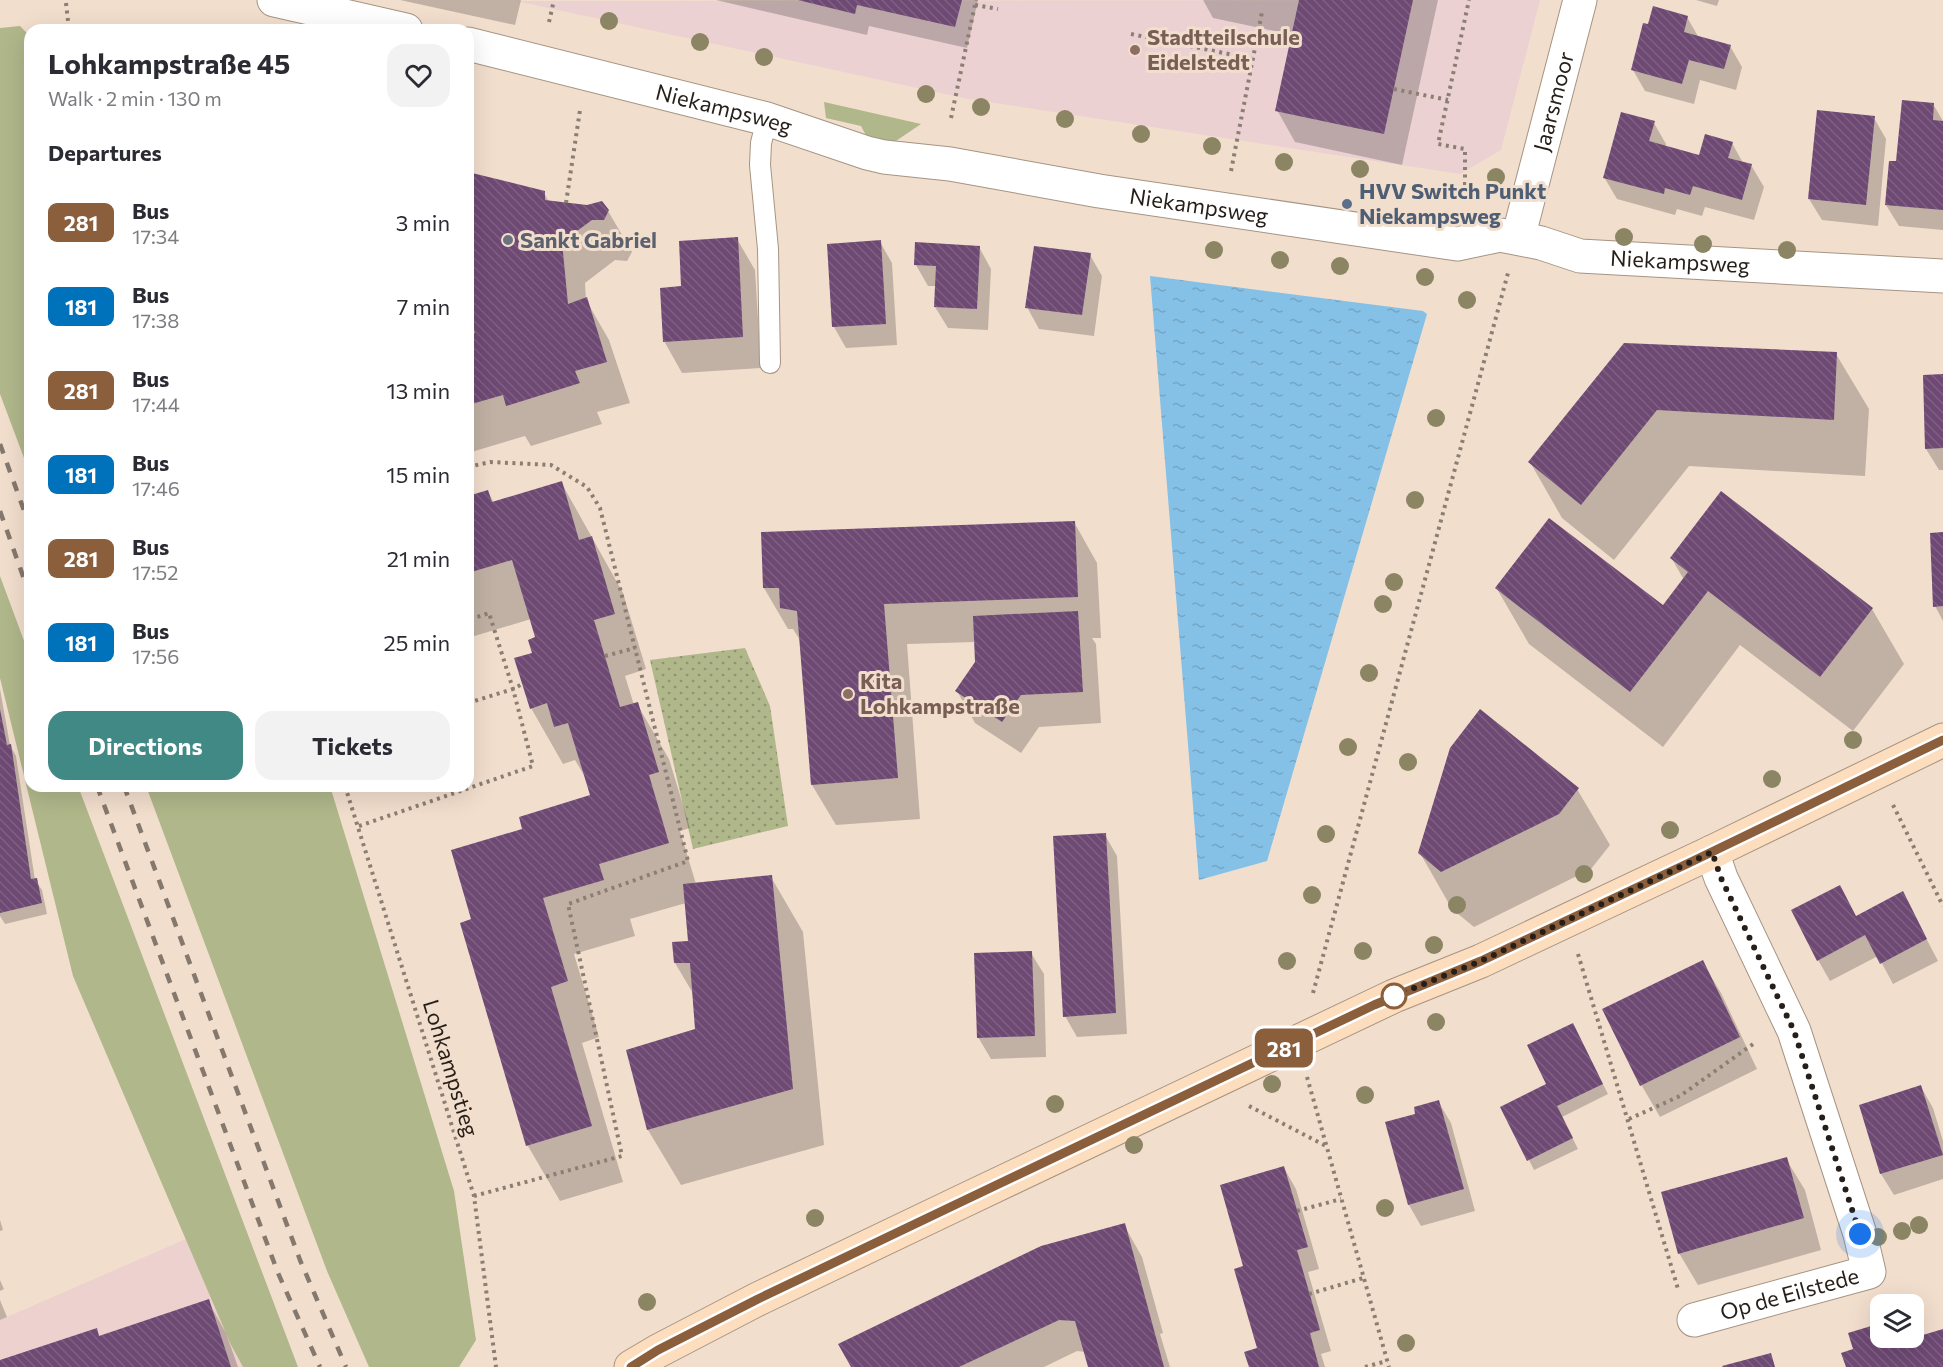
<!DOCTYPE html>
<html lang="en">
<head>
<meta charset="utf-8">
<style>
	body { margin:0; font-family:Commissioner,sans-serif; background:#f2f2f3; color:#2b2b33; height:100vh; display:flex; flex-direction:column; font-size:22px; white-space:nowrap }
	* { box-sizing:border-box; margin:0 }
	p { font-size:20px; color:#7c7c81 }
	.icon { flex:none; width:33px; height:33px; fill:none; stroke:currentColor; stroke-width:2; stroke-linecap:round; stroke-linejoin:round }
	.map { position:relative; flex:1; overflow:hidden }
	.details { position:absolute; left:24px; top:24px; width:450px; height:768px; display:flex; flex-direction:column; background:#fff; border-radius:18px; box-shadow:0 6px 24px #0002 }
	.details>* { flex:none }
	.badge { padding:0 12px; border-radius:9px; font-size:21px; line-height:39px }
	.tools { position:absolute; left:1870px; top:1294px; display:grid; gap:12px }
	.tools a { display:grid; place-items:center; width:54px; height:54px; border-radius:12px; background:#fff; box-shadow:0 6px 24px #0002; font-size:30px }
	.you { position:absolute; width:30px; height:30px; margin:-15px; border:4px solid #fff; border-radius:50%; background:#1a73e8; box-shadow:0 0 0 9px #1a73e833 }
	.map>.badge { position:absolute; translate:-50% -50%; box-shadow:0 0 0 3px #fff }
	h2 { padding:0 24px; font-size:22px; line-height:54px }
	.round { display:grid; place-items:center; flex:none; width:63px; height:63px; border-radius:18px; background:#f2f2f3 }
	.head { display:flex; align-items:center; justify-content:space-between; height:102px; padding:0 24px }
	h1 { font-size:28px; font-weight:700; line-height:45px }
	.cta { display:flex; gap:12px; margin-top:auto; padding:12px 24px }
	.cta a { flex:1; height:69px; border-radius:18px; background:#418985; color:#fff; font-size:24px; font-weight:700; line-height:69px; text-align:center }
	.cta a+a { background:#f2f2f3; color:#2b2b33 }
	ul { padding:0; list-style:none }
	li { display:flex; align-items:center; gap:18px; height:84px; padding:0 24px }
	li div { flex:1 }
	li b { display:block; font-size:22px }
	li em { font-style:normal }
	li .badge { min-width:66px; font-weight:700; text-align:center }
	.map>svg:first-child { display:block }
</style>
</head>
<body>
<div class="map">
<svg width="1943" height="1367" viewBox="0 0 1943 1367">
	<defs>
		<pattern id="park-dots" width="8" height="8" patternUnits="userSpaceOnUse" patternTransform="scale(1.5)"><rect width="8" height="8" fill="#b0b78a"/><path d="M2 2h.1M6 6h.1" fill="none" stroke="#8f9470" stroke-width="1.8" stroke-linecap="round"/></pattern>
		<pattern id="water-ripples" width="26" height="14" patternUnits="userSpaceOnUse" patternTransform="scale(1.5)"><rect width="26" height="14" fill="#85c1e6"/><path d="M2 4q2-2 4 0t4 0M15 11q2-2 4 0t4 0" fill="none" stroke="#73a5c5"/></pattern>
		<pattern id="building-back-hatch" width="6" height="6" patternUnits="userSpaceOnUse" patternTransform="scale(1.5)"><rect width="6" height="6" fill="#6e4974"/><path d="M-1 5l2 2M0 0l6 6M5-1l2 2" fill="none" stroke="#7e6082"/></pattern>
	</defs>
	<rect width="100%" height="100%" fill="#f2decd"/>
	<path fill="#ecd1ce" d="M186 1239 231 1345 243 1367H0V1320Z"/>
	<path fill="#ecd1d3" d="M1540 0 1501 150 1460 174 968 99 516 1Z"/>
	<path fill="#b0b78a" d="M20 26 30 36V474L0 394V28Z
		M824 102 921 124 887 147 870 143 861 126 826 118Z
		M0 576 30 657V786H78L298 1367H243L231 1345 73 976 0 678Z
		M146 786H330L454 1191 476 1340 459 1367H369L327 1271Z"/>
	<path fill="url(#park-dots)" d="M745 648 770 706 788 826 693 849 650 660Z"/>
	<path fill="url(#water-ripples)" d="M1150 276 1423 311 1427 314 1267 861 1199 880Z"/>
	<path fill="#0003" d="M400 0H521L515 25Z
		M716 0H978L967 48 869 26 867 35Z
		M1203 0H1438L1402 165 1295 142 1277 110 1293 35 1213 18Z
		M1696 0H1719L1717 6Z
		M1687 17 1699 38 1730 46 1742 67 1736 90 1700 80 1694 104 1645 91 1633 70Z
		M1933 104 1943 121V230L1899 226 1886 205 1897 163Z
		M1874 118 1886 139 1878 226 1822 220 1809 199Z
		M1654 123 1666 144 1665 147 1700 157 1732 143 1743 163 1751 165 1764 187 1754 220 1705 207 1702 216 1677 209 1675 215 1617 199 1604 177Z
		M468 173 544 193 549 202 608 211 632 252 627 261 615 260 585 283 586 300 609 340 630 403 597 412 602 424 531 446 525 436 468 453V337L475 335 468 327Z
		M737 239 755 270 761 368 682 373 664 341Z
		M880 242 892 263 897 345 846 348 834 327Z
		M979 247 991 269 988 330 948 328 935 307 936 286H928L916 265Z
		M1090 255 1102 276 1094 336 1039 329 1027 307Z
		M1624 345 1836 354 1869 409 1865 476 1689 466 1614 560 1562 518 1530 462Z
		M1943 375V470H1939L1926 449Z
		M561 482 623 593 646 669 625 676 634 705 637 704 669 759 690 828 680 831 696 884 771 877 803 932 824 1145 681 1185 648 1130 697 1030 694 995 675 963 689 942 686 903 630 919 635 936 574 954 599 1037 582 1043 623 1182 560 1201 528 1146 462 924 473 920 524 830 592 796 587 780 575 760 563 764 531 708 534 654 537 638 531 619 468 638V498L488 492 494 503Z
		M1074 522 1097 563 1101 638H1092L1096 644 1101 723 1039 727 1021 753 975 723 957 691 976 662 975 642 907 644 920 819 836 825 812 785 801 642 793 629H788L764 588Z
		M1943 533V621L1935 606Z
		M1672 559 1872 609 1904 664 1853 731 1740 645 1663 747 1529 644 1497 589 1663 607 1684 580Z
		M0 689 10 745 16 756 35 880 42 890 47 914 5 924 0 916Z
		M1577 789 1610 845 1591 869 1474 927 1452 909 1420 853Z
		M1105 835 1117 856 1127 1034 1077 1037 1065 1016Z
		M1914 915 1938 961 1893 984 1878 956 1830 981 1818 960 1856 917Z
		M1031 953 1044 974 1046 1057 991 1059 978 1037Z
		M1702 962 1721 993 1757 1069 1660 1117 1642 1086 1604 1009Z
		M1578 1035 1608 1094 1562 1117 1578 1149 1534 1170 1529 1160 1548 1084Z
		M1921 1087 1933 1108 1943 1141V1179L1894 1195 1881 1174 1860 1106Z
		M1438 1101 1451 1123 1475 1211 1421 1226 1409 1205 1386 1123 1417 1115Z
		M1786 1159 1805 1190 1821 1250 1698 1285 1679 1253Z
		M1284 1168 1296 1189 1319 1269 1308 1272 1331 1351 1321 1354 1325 1367H1250L1259 1349Z
		M0 1220 3 1230 0 1231Z
		M1124 1225 1142 1257 1163 1333 1160 1334 1170 1367H1090L1086 1352 1077 1351 1044 1367H852Z
		M0 1280 4 1289 0 1291Z
		M0 1300 7 1317 0 1320Z
		M208 1301 226 1333 238 1367H0V1362L96 1330 100 1337Z"/>
	<path fill="url(#building-back-hatch)" d="M798 0H962L955 27 857 5 855 14Z
		M1299 0H1413L1384 134 1275 111Z
		M1653 6 1688 16 1684 32 1731 45 1724 69 1689 60 1682 84 1631 70 1643 23 1648 24Z
		M1902 100 1934 103 1933 120 1943 121V210L1885 205 1889 161H1896Z
		M1817 110 1875 116 1866 205 1808 199Z
		M1621 112 1655 121 1649 141 1699 155 1705 134 1733 142 1728 158 1752 164 1742 200 1693 186 1690 195 1665 188 1664 194 1603 178Z
		M468 172 545 191V200L587 205 602 201 609 210 604 220H592L562 242 568 304 587 297 607 362 575 371 580 383 506 406 503 395 468 405V335L475 333 468 315Z
		M738 237 743 337 663 342 660 288 681 286 679 241Z
		M881 240 886 324 832 327 827 244Z
		M915 242 980 246 977 309 934 307 936 266 914 265Z
		M1034 246 1091 253 1082 315 1025 308Z
		M1624 343 1837 352 1834 420 1657 410 1581 505 1528 462Z
		M1943 374V448L1925 449 1923 375Z
		M562 481 579 540 592 536 615 614 594 620 620 707 638 702 659 772 649 775 669 843 599 864 604 880 543 898 568 981 551 987 592 1126 526 1146 460 923 471 919 451 850 522 829 519 817 590 795 568 723 554 727 547 703 530 709 514 658 532 653 528 640 535 637 512 560 468 573V496L488 490 492 502Z
		M1721 491 1873 608 1820 677 1708 591 1630 692 1495 588 1549 518 1663 605 1688 572 1670 558Z
		M1075 521 1078 597 884 604 898 778 811 785 797 611 780 608 779 588H763L761 532Z
		M1943 532V606L1933 607 1930 533Z
		M1078 611 1083 692 1021 695 1002 722 955 691 975 662 973 616Z
		M0 709 7 745 11 744 31 879 37 878 42 903 0 913Z
		M1480 709 1579 788 1559 814 1441 872 1418 853 1450 748Z
		M1106 833 1116 1013 1063 1017 1053 836Z
		M772 875 793 1089 647 1130 626 1050 695 1029 690 963H674L672 942 688 941 683 884Z
		M1840 885 1856 916 1903 891 1927 939 1880 964 1865 935 1817 961 1791 910Z
		M1032 951 1035 1036 977 1038 974 953Z
		M1703 960 1740 1037 1640 1086 1602 1009Z
		M1573 1023 1603 1084 1557 1106 1573 1138 1527 1161 1500 1107 1546 1084 1527 1045Z
		M1921 1085 1943 1155 1880 1174 1859 1105Z
		M1439 1100 1464 1189 1408 1205 1385 1122 1415 1114 1414 1107Z
		M1787 1157 1804 1218 1678 1254 1661 1192Z
		M1284 1166 1308 1247 1297 1250 1320 1330 1310 1333 1319 1367H1249L1244 1352 1257 1348 1234 1269 1243 1266 1220 1185Z
		M1125 1223 1164 1367H1088L1075 1321 1059 1320 959 1367H851L838 1344 1041 1246Z
		M209 1299 231 1367H0V1360L97 1328 99 1336Z
		M1881 1323V1338H1886L1888 1342 1895 1340 1896 1343 1943 1329V1367H1846L1841 1353 1853 1349 1848 1333Z
		M1771 1353 1775 1367H1723L1722 1366Z"/>
	<g fill="none" stroke-linecap="round" stroke-linejoin="round">
		<defs>
			<path id="lane" d="M767 119 761 143 760 165 768 249 770 363"/>
			<g id="street">
				<path d="M274 0 406 30"/>
				<path id="s1" d="M468 44 767 119 867 153 884 157 950 164 1099 191 1457 244 1500 235 1541 243 1580 256 1943 276"/>
				<path id="s2" d="M1518 238 1580 0"/>
				<path id="s3" d="M1694 1320 1869 1272 1860 1234 1794 1031 1721 878 1712 852"/>
			</g>
			<path id="secondary" d="M631 1367 658 1351 758 1299 963 1201 1394 996 1481 961 1712 852 1943 740"/>
		</defs>
		<use href="#lane" stroke="#a69483" stroke-width="22"/>
		<use href="#street" stroke="#a69483" stroke-width="35"/>
		<use href="#secondary" stroke="#a69483" stroke-width="35"/>
		<path stroke="#8b7e72" stroke-width="4" stroke-dasharray="3 4.5" stroke-linecap="butt" d="M66 3 69 30
			M975 5 998 9
			M549 22 554 0
			M1131 34 1253 59
			M1394 89 1448 100
			M951 118 976 0
			M1231 171 1262 12
			M1465 200V149L1438 144 1469 0
			M566 203 580 110
			M468 467 490 462 551 465 587 487 600 508 688 861 568 904 622 1156 474 1196
			M605 656 635 648
			M468 703 513 689 522 684
			M345 786 474 1196 496 1367
			M1893 805 1943 906
			M359 826 533 766 513 689 489 613 468 620
			M1578 954 1678 1289
			M1313 993 1508 273
			M1307 1077 1389 1367
			M1249 1106 1326 1146
			M1629 1119 1680 1096 1756 1042
			M1297 1211 1341 1199
			M1309 1294 1363 1278
			M1365 1367 1387 1361"/>
		<use href="#lane" stroke="#fff" stroke-width="20"/>
		<use href="#street" stroke="#fff" stroke-width="33"/>
		<use href="#secondary" stroke="#fcddbe" stroke-width="33"/>
		<path stroke="#85786d" stroke-width="4.5" stroke-dasharray="10 10" stroke-linecap="butt" d="M0 444 30 527
			M0 511 30 596
			M97 786 278 1273 320 1367
			M124 786 300 1260 346 1367"/>
	</g>
	<g fill="#8b8564">
		<circle cx="609" cy="21" r="9"/>
		<circle cx="700" cy="42" r="9"/>
		<circle cx="764" cy="57" r="9"/>
		<circle cx="926" cy="94" r="9"/>
		<circle cx="981" cy="107" r="9"/>
		<circle cx="1065" cy="119" r="9"/>
		<circle cx="1141" cy="134" r="9"/>
		<circle cx="1212" cy="146" r="9"/>
		<circle cx="1284" cy="162" r="9"/>
		<circle cx="1360" cy="169" r="9"/>
		<circle cx="1496" cy="177" r="9"/>
		<circle cx="1624" cy="237" r="9"/>
		<circle cx="1703" cy="244" r="9"/>
		<circle cx="1214" cy="250" r="9"/>
		<circle cx="1787" cy="250" r="9"/>
		<circle cx="1280" cy="260" r="9"/>
		<circle cx="1340" cy="266" r="9"/>
		<circle cx="1425" cy="277" r="9"/>
		<circle cx="1467" cy="300" r="9"/>
		<circle cx="1436" cy="418" r="9"/>
		<circle cx="1415" cy="500" r="9"/>
		<circle cx="1394" cy="582" r="9"/>
		<circle cx="1383" cy="604" r="9"/>
		<circle cx="1369" cy="673" r="9"/>
		<circle cx="1853" cy="740" r="9"/>
		<circle cx="1348" cy="747" r="9"/>
		<circle cx="1408" cy="762" r="9"/>
		<circle cx="1772" cy="779" r="9"/>
		<circle cx="1670" cy="830" r="9"/>
		<circle cx="1326" cy="834" r="9"/>
		<circle cx="1584" cy="874" r="9"/>
		<circle cx="1312" cy="895" r="9"/>
		<circle cx="1457" cy="905" r="9"/>
		<circle cx="1434" cy="945" r="9"/>
		<circle cx="1363" cy="951" r="9"/>
		<circle cx="1287" cy="961" r="9"/>
		<circle cx="1436" cy="1022" r="9"/>
		<circle cx="1272" cy="1084" r="9"/>
		<circle cx="1365" cy="1095" r="9"/>
		<circle cx="1055" cy="1104" r="9"/>
		<circle cx="1134" cy="1145" r="9"/>
		<circle cx="1385" cy="1208" r="9"/>
		<circle cx="815" cy="1218" r="9"/>
		<circle cx="1919" cy="1225" r="9"/>
		<circle cx="1902" cy="1231" r="9"/>
		<circle cx="1878" cy="1237" r="9"/>
		<circle cx="647" cy="1302" r="9"/>
		<circle cx="1406" cy="1343" r="9"/>
	</g>
	<g fill="none" stroke-linecap="round" stroke-linejoin="round">
		<defs>
			<path id="line" d="M631 1367 658 1350 758 1299 963 1201 1374 1005 1481 961 1691 862 1943 740"/>
		</defs>
		<use href="#line" stroke="#fff" stroke-width="14"/>
		<use href="#line" stroke="#8b5e3c" stroke-width="9"/>
		<path stroke="#261f19" stroke-width="6" stroke-dasharray="0 10.8" d="M1394 996 1481 961 1712 852 1721 878 1794 1031 1860 1234"/>
	</g>
	<g fill="#8d6e63" stroke="#f2decd" stroke-width="2">
		<circle cx="1135" cy="50" r="6"/>
		<circle cx="848" cy="694" r="6"/>
	</g>
	<circle fill="#5c6f8a" stroke="#f2decd" stroke-width="2" cx="1347" cy="204" r="6"/>
	<circle fill="#6b7280" stroke="#f2decd" stroke-width="2" cx="508" cy="240" r="6"/>
	<circle fill="#fff" stroke="#8b5e3c" stroke-width="3" cx="1394" cy="996" r="12"/>
	<g text-anchor="middle" stroke-width="6" stroke-linejoin="round" paint-order="stroke">
		<g font-size="22" font-weight="bold" fill="#785e54" stroke="#f2decd" text-anchor="start">
			<text x="1147" y="45">Stadtteilschule<tspan x="1147" dy="25">Eidelstedt</tspan></text>
			<text x="860" y="689">Kita<tspan x="860" dy="25">Lohkampstraße</tspan></text>
		</g>
		<g font-size="22" fill="#261f19" stroke="#f2decd">
			<text dy="8" stroke="none"><textPath href="#s2" startOffset="141">Jaarsmoor</textPath></text>
			<text dy="8" stroke="none"><textPath href="#s1" startOffset="264">Niekampsweg</textPath></text>
			<text dy="8" stroke="none"><textPath href="#s1" startOffset="750">Niekampsweg</textPath></text>
			<text dy="8" stroke="none"><textPath href="#s1" startOffset="1238">Niekampsweg</textPath></text>
			<text transform="translate(451 1068) rotate(73)" y="8">Lohkampstieg</text>
			<text dy="8" stroke="none"><textPath href="#s3" startOffset="99">Op de Eilstede</textPath></text>
		</g>
		<g font-size="22" font-weight="bold" fill="#4e5e75" stroke="#f2decd" text-anchor="start">
			<text x="1359" y="199">HVV Switch Punkt<tspan x="1359" dy="25">Niekampsweg</tspan></text>
		</g>
		<g font-size="22" font-weight="bold" fill="#5b616d" stroke="#f2decd" text-anchor="start">
			<text x="520" y="248">Sankt Gabriel</text>
		</g>
	</g>
</svg>
<div class="tools">
<a><svg class="icon" aria-label="layers" viewBox="0 0 24 24"><path d="M12 4l9 5-9 5-9-5zM3 14l9 5 9-5"/></svg></a>
</div>
<div class="you" style="left:1860px;top:1234px"></div>
<b class="badge" style="left:1284px;top:1048px;background:#8b5e3c;color:#fff">281</b>
<section class="details">
<div class="head"><div><h1>Lohkampstraße 45</h1><p>Walk · 2 min · 130 m</p></div><a class="round"><svg class="icon" aria-label="heart" viewBox="0 0 24 24"><path d="M12 20l-8-8c-3-5 5-10 8-4 3-6 11-1 8 4z"/></svg></a></div>
<h2>Departures</h2>
<ul>
<li><span class="badge" style="background:#8b5e3c;color:#fff">281</span><div><b>Bus</b><p>17:34</p></div><em>3 min</em></li>
<li><span class="badge" style="background:#0072bc;color:#fff">181</span><div><b>Bus</b><p>17:38</p></div><em>7 min</em></li>
<li><span class="badge" style="background:#8b5e3c;color:#fff">281</span><div><b>Bus</b><p>17:44</p></div><em>13 min</em></li>
<li><span class="badge" style="background:#0072bc;color:#fff">181</span><div><b>Bus</b><p>17:46</p></div><em>15 min</em></li>
<li><span class="badge" style="background:#8b5e3c;color:#fff">281</span><div><b>Bus</b><p>17:52</p></div><em>21 min</em></li>
<li><span class="badge" style="background:#0072bc;color:#fff">181</span><div><b>Bus</b><p>17:56</p></div><em>25 min</em></li>
</ul>
<div class="cta"><a>Directions</a><a>Tickets</a></div>
</section>
</div>
</body>
</html>
